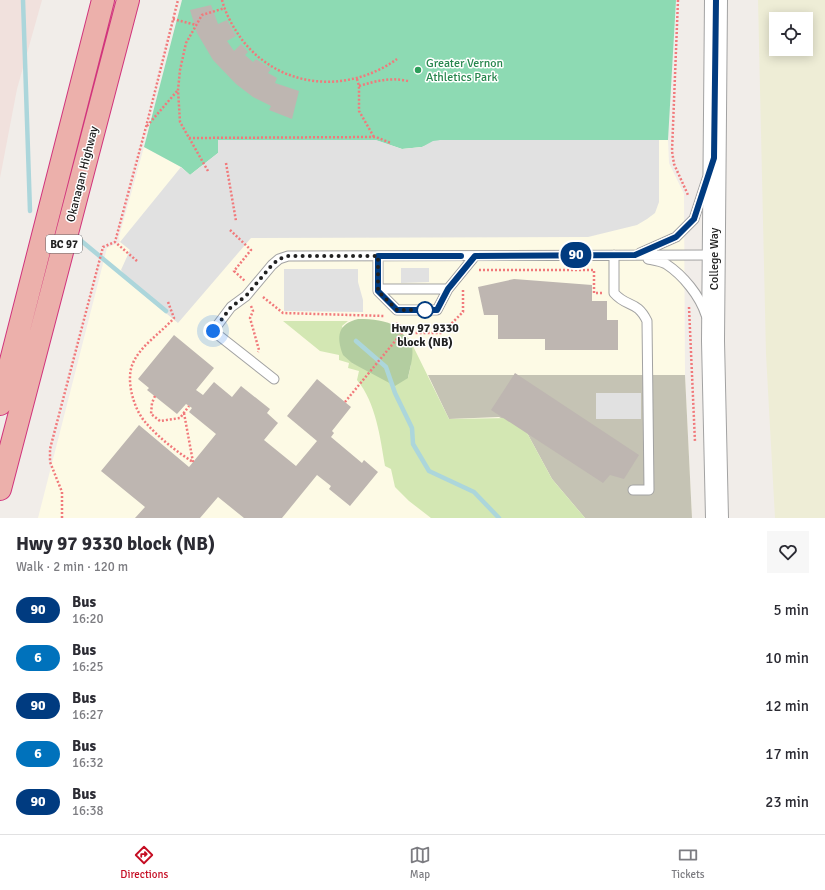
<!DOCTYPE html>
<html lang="en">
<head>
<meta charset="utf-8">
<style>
	body { margin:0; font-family:Signika,sans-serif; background:#f7f7f7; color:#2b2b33; height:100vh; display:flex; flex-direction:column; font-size:15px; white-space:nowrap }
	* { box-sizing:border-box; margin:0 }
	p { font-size:13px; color:#7c7c81 }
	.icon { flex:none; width:22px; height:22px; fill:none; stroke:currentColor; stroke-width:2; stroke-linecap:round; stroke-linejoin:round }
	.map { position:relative; height:518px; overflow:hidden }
	.details { display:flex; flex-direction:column; background:#fff; flex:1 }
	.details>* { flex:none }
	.badge { padding:0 8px; border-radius:13px; font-size:14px; line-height:26px }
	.fabs { position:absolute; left:769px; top:12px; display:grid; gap:8px }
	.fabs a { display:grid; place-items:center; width:44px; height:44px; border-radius:0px; background:#fff; box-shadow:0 2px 10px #0003; font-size:20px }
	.you { position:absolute; width:20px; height:20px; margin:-10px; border:3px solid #fff; border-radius:50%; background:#1a73e8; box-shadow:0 0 0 6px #1a73e833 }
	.map>.badge { position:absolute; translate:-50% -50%; box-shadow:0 0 0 2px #fff }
	.round { display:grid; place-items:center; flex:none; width:42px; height:42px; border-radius:0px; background:#f7f7f7 }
	.summary { display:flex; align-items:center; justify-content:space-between; height:68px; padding:0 16px }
	h1 { font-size:19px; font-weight:800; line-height:30px }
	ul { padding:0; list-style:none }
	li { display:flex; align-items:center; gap:12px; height:48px; padding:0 16px }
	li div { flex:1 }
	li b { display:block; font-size:15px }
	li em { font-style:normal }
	li .badge { min-width:44px; font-weight:700; text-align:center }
	.dock { display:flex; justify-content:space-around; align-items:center; height:56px; border-top:1px solid #e1e1e2; background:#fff; font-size:11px; color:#7c7c81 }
	.dock a { display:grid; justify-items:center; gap:2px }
	.dock .active { color:#c50d23 }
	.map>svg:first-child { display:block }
</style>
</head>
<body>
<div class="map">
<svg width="825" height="518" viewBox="0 0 825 518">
	<rect width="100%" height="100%" fill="#f1ede9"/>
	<path fill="#fdfae5" d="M441 140H668L669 163 684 194 685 375 692 518H38L107 248 120 242 119 237 144 147 181 167Z"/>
	<path fill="#f1e1dd" d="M0 0H42L17 89 0 178Z"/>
	<path fill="#c5c3b4" d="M428 375H685L692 518H585L552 479 526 431 499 417 449 419Z"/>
	<path fill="#eeedd6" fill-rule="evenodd" d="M758 0H825V518H775L766 354ZM776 19H806V49H776Z"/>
	<path fill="#d3e7b3" d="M283 321H348L342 326 352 363 366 369 408 378 411 365V342L449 419 512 418 526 431 552 479 585 518H431L409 501 395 487 391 469 385 466C380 437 376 403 357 380L359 371 348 368 349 363 339 360V355L320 351Z"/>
	<path fill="#b3cda0" d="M358 319C374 319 384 320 398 327V331C401 333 406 336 408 338 417 347 410 368 408 378L395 386 352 363 343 355C336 336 338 324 358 319Z"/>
	<path fill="#8ddab3" d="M182 0H676L668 140H441L422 147 402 149 375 140H218V153L190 175 181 167 144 147Z"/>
	<path fill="#e1e1e1" d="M218 140H376L402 149 422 147 433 141 441 140H659V202L655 213 647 219 637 225 588 237 251 238 178 323 134 287 121 270 130 250 120 242 181 167 190 175 218 153Z
		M401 268H429V282L401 283Z
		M284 269H358V282L363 300V312L284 311Z
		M596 393H641V419H596Z"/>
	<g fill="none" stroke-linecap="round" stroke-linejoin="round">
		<path stroke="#acd6db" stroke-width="4.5" d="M23 0 30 211
			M79 239 166 311
			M356 341 386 367 395 393 412 428 413 444 429 471 474 492 499 518"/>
	</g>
	<path fill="#beb6b1" d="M211 5 218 24 227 20 236 36 227 41 234 51 241 44 248 52 245 55 253 62 256 59 271 69 268 73 277 78 275 83 299 91 292 119 269 110 271 106 253 97 236 84 213 60 197 33 190 10Z
		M514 279 592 285V301H607V320H618V350H545V339H498V315H484L478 287Z
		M174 335 214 368 196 390 203 395 214 382 232 397 241 386 270 409 267 413 278 423 264 440 296 466 317 441 287 416 317 379 351 407 332 431 334 433 331 437 362 463 364 460 378 472 350 506 329 489 331 486 317 475 282 518H244L218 497 200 518H135L145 507 101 471 139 425 189 467 216 434 189 412 192 408 186 404 177 414 147 390 149 388 138 379Z
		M515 373 639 455 624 479 610 475 603 483 491 410Z"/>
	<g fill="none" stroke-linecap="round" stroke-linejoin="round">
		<defs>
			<path id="service" d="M640 253 676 237 694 219 707 179
				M614 255V293C627 308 637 300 647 321L649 490H633
				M378 256V291L397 310H437L448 289 475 256
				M648 259C653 260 661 261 666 264 683 275 700 296 706 315
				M378 289H448
				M274 379 213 331 231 307 246 296 272 265 279 259 288 256 714 255"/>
			<path id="tertiary" d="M716 0 713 341 717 518"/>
			<path id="trunk" d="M0 404 103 0
				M0 489 128 0"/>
		</defs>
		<use href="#service" stroke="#a2a2a2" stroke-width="11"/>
		<use href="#tertiary" stroke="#a2a2a2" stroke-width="24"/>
		<use href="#trunk" stroke="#d1347c" stroke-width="24"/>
		<path stroke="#f1797b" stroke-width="2.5" stroke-dasharray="2 2" stroke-linecap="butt" d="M222 0C226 15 234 29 243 41 281 89 348 94 397 59
			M678 0 672 151 674 164 688 195
			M173 19 196 25
			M357 79 359 86V111L374 137
			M359 86C376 81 390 77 408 81
			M147 126 178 90
			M189 138 376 137 391 143
			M226 163 236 221
			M208 171 180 122 178 90 180 70 186 43 202 15 225 8
			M230 230 251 250 234 271 245 281
			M137 261 115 242 146 127 178 0
			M479 270H594V293H604
			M263 297 283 313 385 316
			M168 302 174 318C161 333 141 345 133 363 125 380 134 410 146 423 159 438 177 452 193 462
			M251 306 253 311 250 318 259 350 258 352
			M689 307 695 442
			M405 329 410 333H442L463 312V290
			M155 396 152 403 151 414 160 421 180 418 189 406
			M345 402 405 329 396 323
			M184 413 193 462
			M62 518V492L50 462V449L103 247 115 242"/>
		<use href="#service" stroke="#fff" stroke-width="9"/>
		<use href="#tertiary" stroke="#fff" stroke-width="22"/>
		<use href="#trunk" stroke="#ecb0ab" stroke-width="22"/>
	</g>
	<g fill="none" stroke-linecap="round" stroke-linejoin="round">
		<defs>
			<path id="line" d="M461 256H378V291L397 310H437L448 289 475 256 635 255 676 237 694 219 714 158 716 0"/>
		</defs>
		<use href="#line" stroke="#fff" stroke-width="9"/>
		<use href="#line" stroke="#003b80" stroke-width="6"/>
		<path stroke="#212121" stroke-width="4" stroke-dasharray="0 7.2" d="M213 331 231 307 246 296 272 265 279 259 288 256H378V291L397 310H425"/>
	</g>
	<circle fill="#2e9e5b" stroke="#fff" stroke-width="1.5" cx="418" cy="70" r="4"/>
	<circle fill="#fff" stroke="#003b80" stroke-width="2" cx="425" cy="310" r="8"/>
	<g text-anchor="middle" stroke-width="3" stroke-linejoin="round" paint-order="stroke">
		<rect fill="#fff" stroke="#646464" stroke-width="1" x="46" y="235" width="36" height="18" rx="3"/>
		<g font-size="11" font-weight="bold" fill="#212121">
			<text x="64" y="248">BC 97</text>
		</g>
		<g font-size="12" fill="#27864d" stroke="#fff" text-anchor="start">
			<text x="426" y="67">Greater Vernon<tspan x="426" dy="14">Athletics Park</tspan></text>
		</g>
		<g font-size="12" fill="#212121" stroke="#fff">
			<text transform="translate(82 174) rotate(-76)" y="4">Okanagan Highway</text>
			<text transform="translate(714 259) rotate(-90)" y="4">College Way</text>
		</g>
		<g font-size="12" font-weight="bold" fill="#212121" stroke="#fff">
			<text x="425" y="332">Hwy 97 9330<tspan x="425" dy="14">block (NB)</tspan></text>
		</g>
	</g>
</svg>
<div class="fabs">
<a><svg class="icon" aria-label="locate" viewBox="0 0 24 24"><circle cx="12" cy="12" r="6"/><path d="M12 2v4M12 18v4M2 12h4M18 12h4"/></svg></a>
</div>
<div class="you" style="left:213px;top:331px"></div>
<b class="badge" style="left:576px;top:255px;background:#003b80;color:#fff">90</b>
</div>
<section class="details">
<div class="summary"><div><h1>Hwy 97 9330 block (NB)</h1><p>Walk · 2 min · 120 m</p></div><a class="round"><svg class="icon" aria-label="heart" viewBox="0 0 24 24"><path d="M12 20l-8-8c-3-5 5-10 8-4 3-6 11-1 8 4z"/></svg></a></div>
<ul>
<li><span class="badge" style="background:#003b80;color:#fff">90</span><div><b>Bus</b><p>16:20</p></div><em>5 min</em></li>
<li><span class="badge" style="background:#0072bc;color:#fff">6</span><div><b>Bus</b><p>16:25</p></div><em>10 min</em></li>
<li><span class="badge" style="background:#003b80;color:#fff">90</span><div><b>Bus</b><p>16:27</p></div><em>12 min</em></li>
<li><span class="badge" style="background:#0072bc;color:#fff">6</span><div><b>Bus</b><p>16:32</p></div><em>17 min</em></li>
<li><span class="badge" style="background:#003b80;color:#fff">90</span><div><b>Bus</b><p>16:38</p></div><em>23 min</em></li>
</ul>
</section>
<nav class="dock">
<a class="active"><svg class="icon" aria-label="directions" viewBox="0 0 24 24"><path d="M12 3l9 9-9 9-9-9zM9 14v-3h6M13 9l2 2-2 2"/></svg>Directions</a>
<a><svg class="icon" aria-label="map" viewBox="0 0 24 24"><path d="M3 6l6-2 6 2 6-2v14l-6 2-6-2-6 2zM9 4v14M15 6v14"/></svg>Map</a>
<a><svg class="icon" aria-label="tickets" viewBox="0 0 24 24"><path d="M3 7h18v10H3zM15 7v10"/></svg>Tickets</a>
</nav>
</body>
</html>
